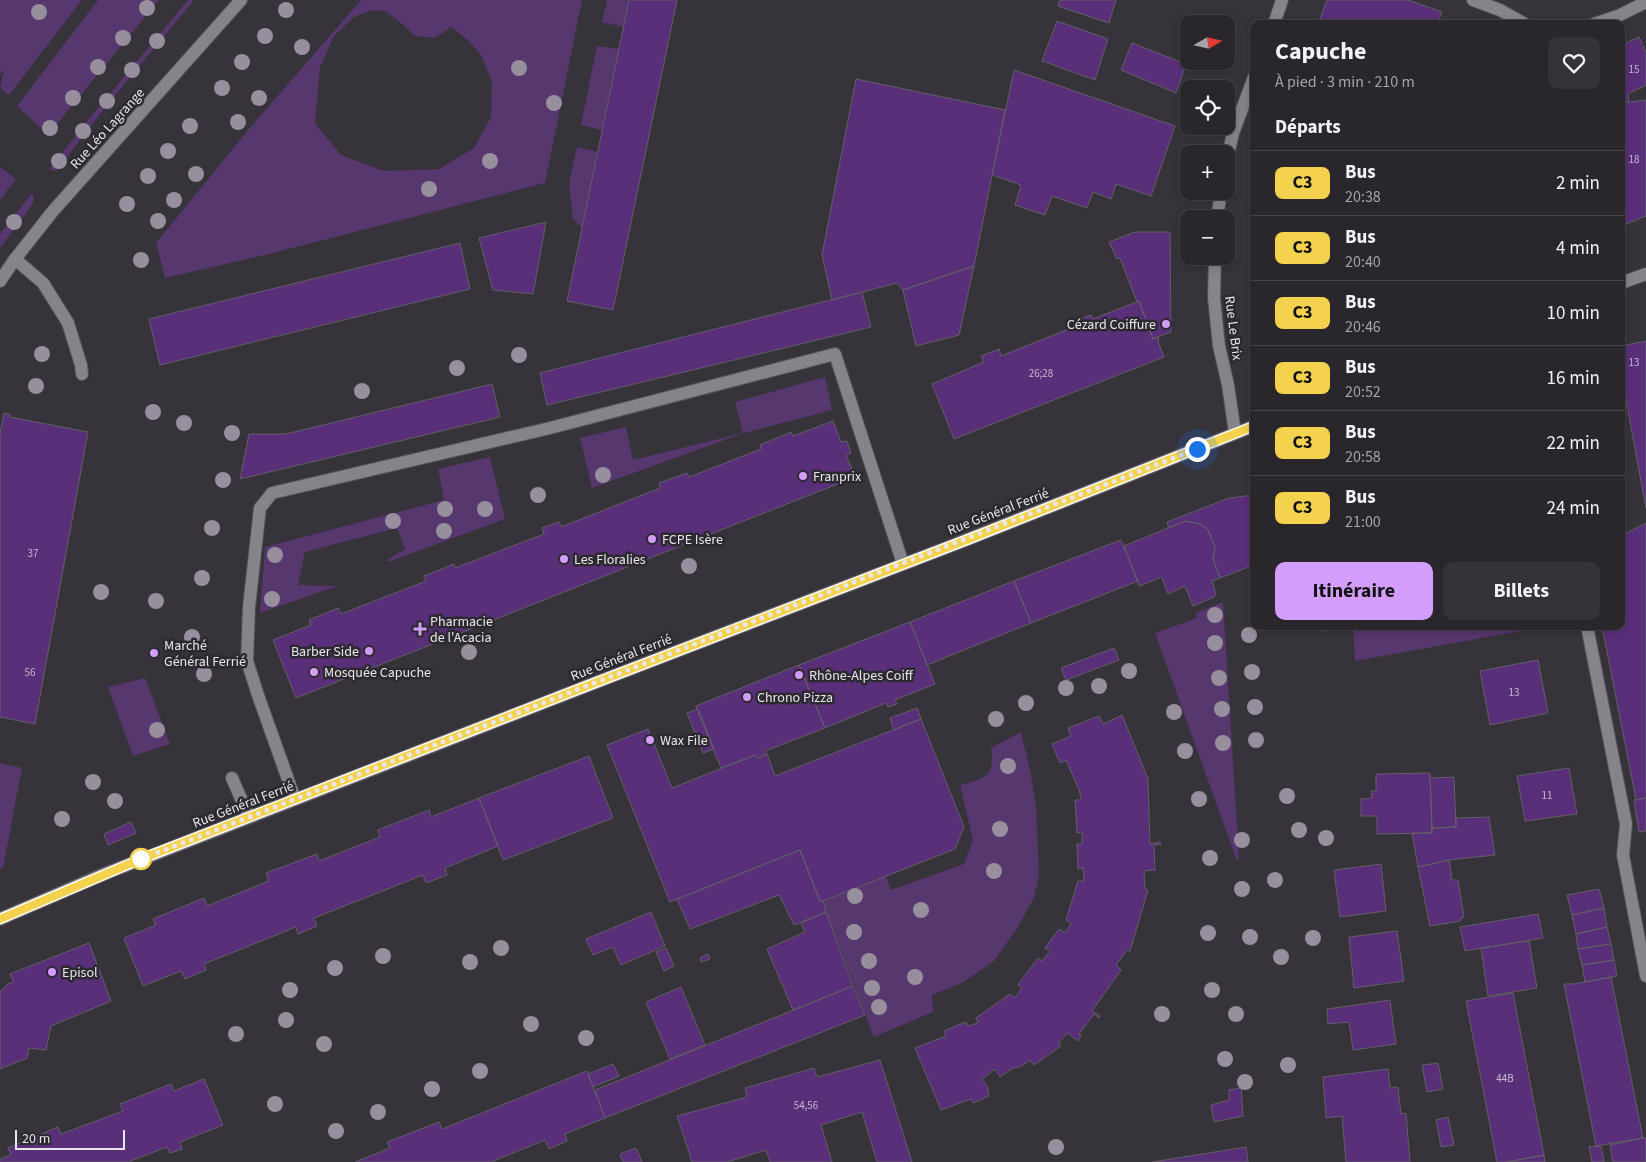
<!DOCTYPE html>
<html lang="fr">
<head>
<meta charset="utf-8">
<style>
	body { margin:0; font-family:"Source Sans 3",sans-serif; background:#353238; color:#f1f3f6; height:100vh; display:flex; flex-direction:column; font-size:19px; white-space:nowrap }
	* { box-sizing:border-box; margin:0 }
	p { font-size:16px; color:#a5a5a9 }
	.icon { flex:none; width:28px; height:28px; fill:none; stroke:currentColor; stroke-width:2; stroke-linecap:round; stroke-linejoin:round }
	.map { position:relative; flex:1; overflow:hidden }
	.drawer { position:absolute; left:1250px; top:20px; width:375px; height:610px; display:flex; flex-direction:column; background:#29262c; border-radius:10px; box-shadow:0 2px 8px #0003,0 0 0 1px #454348 }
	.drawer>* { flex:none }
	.badge { padding:0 10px; border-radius:8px; font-size:18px; line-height:32px }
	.needle { width:32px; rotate:81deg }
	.fabs { position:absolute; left:1180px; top:15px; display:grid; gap:10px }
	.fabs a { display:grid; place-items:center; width:55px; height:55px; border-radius:10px; background:#29262c; box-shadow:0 2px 8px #0003,0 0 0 1px #454348; font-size:25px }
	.scale { position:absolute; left:15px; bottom:12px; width:110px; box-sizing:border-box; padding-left:5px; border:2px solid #e8e6ea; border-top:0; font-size:14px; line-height:18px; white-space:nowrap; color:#e8e6ea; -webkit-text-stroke:4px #2d2930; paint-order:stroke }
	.you { position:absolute; width:25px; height:25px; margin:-12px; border:4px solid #fff; border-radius:50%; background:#1a73e8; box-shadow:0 0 0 8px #1a73e833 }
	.map>.badge { position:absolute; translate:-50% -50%; box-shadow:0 0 0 2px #fff }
	h2 { padding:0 25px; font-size:19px; line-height:45px }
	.round { display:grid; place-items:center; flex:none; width:52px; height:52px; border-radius:10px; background:#353238 }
	.summary { display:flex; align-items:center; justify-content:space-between; height:85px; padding:0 25px }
	h1 { font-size:24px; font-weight:700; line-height:38px }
	.cta { display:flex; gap:10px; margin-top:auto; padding:10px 25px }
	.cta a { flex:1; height:58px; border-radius:10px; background:#d29dfd; color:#111; font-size:20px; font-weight:700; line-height:58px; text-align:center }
	.cta a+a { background:#353238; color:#f1f3f6 }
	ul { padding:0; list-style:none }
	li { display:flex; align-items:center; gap:15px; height:65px; padding:0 25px; border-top:1px solid #454348 }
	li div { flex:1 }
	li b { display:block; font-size:19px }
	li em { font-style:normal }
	li .badge { min-width:55px; font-weight:700; text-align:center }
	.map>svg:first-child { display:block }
</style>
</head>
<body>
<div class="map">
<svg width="1646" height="1162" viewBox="0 0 1646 1162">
	<rect width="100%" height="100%" fill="#37333a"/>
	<path fill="#56376e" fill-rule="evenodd" d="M0 0H82L9 95 0 88 4 70 0 75Z
		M98 0H159L48 135 17 106Z
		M188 0H194L107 105 56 171 49 170 83 126Z
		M361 0H582L545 183 269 254 165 278 156 243 249 129ZM372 10 385 11 399 21 415 36 435 38 451 27 469 41 481 55 492 82 491 117 474 148 439 169 384 171 341 155 315 123 320 67 334 36 354 17Z
		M607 0H629L623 27 602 22Z
		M597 46 619 49 602 130 581 125Z
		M577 147 598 152 582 228 573 219 569 184Z
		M0 167 16 179 0 200Z
		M32 193 34 199 32 205 0 248V234Z
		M825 377 832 410 744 433 592 488 580 438 626 427 633 460 743 433 735 402Z
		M490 457 505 519 388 562 387 560 405 549 397 528 305 552 298 585 337 586 260 613 265 547 444 500 438 469Z
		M1223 602 1239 857 1237 861 1155 633 1197 618 1196 613Z
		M1537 626V628L1355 661 1353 627Z
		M145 678 170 744 133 756 108 687Z
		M1021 732 1031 775 1036 808 1039 874 1034 898 1016 930 994 961 962 983 932 995 933 1012 874 1037 826 912 823 901 886 876 891 890 964 864 973 840 960 785C985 778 995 778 991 748Z
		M0 763 22 768 3 868 0 869Z"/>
	<path fill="#5a2f79" stroke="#625f66" d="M629 0H677L613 310 567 301Z
		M1060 0H1116L1109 23 1058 6Z
		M1327 0H1408L1442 12 1437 24H1318Z
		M1057 21 1108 39 1095 80 1042 61Z
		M1639 37 1646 52V85L1628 94 1629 101 1621 102V45Z
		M1132 43 1186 64 1176 93 1121 70Z
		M1014 70 1175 126 1151 196 1116 184 1111 199 1093 192 1087 208 1052 196 1045 215 1015 205 1021 185 992 175Z
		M856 79 1005 110 974 266 903 290 897 283 832 300 822 255Z
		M1646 100V216L1621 226V103Z
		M546 222 533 294 493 290 479 238Z
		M1135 232H1170L1171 332 1153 339 1139 301 1137 302 1120 258 1117 259 1109 242Z
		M460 243 470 289 160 365 149 319Z
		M974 266 959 335 916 346 903 290Z
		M862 292 871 327 547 405 540 373Z
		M1139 301 1153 339 1158 337 1159 340 1158 341 1164 357 954 439 932 384 984 362 981 356 999 349 1001 356 1076 326 1074 321 1091 315 1093 319Z
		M1646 341V508L1621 373V346Z
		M492 384 500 417 240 479 249 434H286Z
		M4 413 10 415V417L88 432 35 724 0 717V434Z
		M833 421 841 442 847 441 851 453 846 455 855 477 296 698 273 640 311 625 309 620 338 608 341 614 426 581 424 576 454 564 455 568 544 534 542 528 559 522 561 527 660 488 659 483 687 473 689 477 761 449 760 445 791 432 793 436Z
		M1254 495V565L1220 578 1213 559 1215 547 1208 530 1200 524 1185 521 1169 528 1167 522 1229 498Z
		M1185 521 1200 524 1208 530 1215 547 1213 559 1220 578 1212 581 1216 594 1214 597 1193 606 1185 586 1168 594 1162 577 1139 586 1124 546Z
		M1646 523V798L1636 800 1602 626H1621V536Z
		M1121 540 1138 581 1031 623 1014 581Z
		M1014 581 1031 623 927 665 910 622Z
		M910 622 935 684 895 700 897 704 888 707 886 703 825 728 799 665Z
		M1322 626H1356L1323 631Z
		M1114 648 1119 660 1066 680 1061 668Z
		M1538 660 1548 713 1490 725 1480 671Z
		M799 665 825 728 765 751 767 754 758 758 755 755 721 768 696 706Z
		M917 708 921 719 894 730 890 718Z
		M698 709 714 749 703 753 687 713Z
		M1122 715 1148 779 1150 844 1160 842 1161 844 1154 845 1155 870 1144 871 1145 889 1148 890 1130 951 1127 950 1116 965 1121 970 1092 1011 1100 1016 1099 1018 1094 1014 1079 1034 1081 1035 1078 1041 1067 1033 1058 1044 1061 1046 1034 1065 1030 1060 1020 1067 1013 1068 1000 1077 995 1069 982 1079 987 1086 989 1096 973 1103 971 1099 941 1110 915 1048 946 1036 944 1031 966 1022 968 1026 978 1023 976 1018 1010 994 1015 998 1022 988 1018 985 1038 958 1042 961 1050 951 1045 948 1059 929 1065 933 1071 924 1066 920 1078 881H1084L1083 868 1078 869 1077 844H1082V832L1077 833 1075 800H1081L1079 788H1078L1066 760 1060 763 1052 744 1071 736 1068 728 1099 716 1103 724Z
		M921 719 964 827 955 849 823 901H820L800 850 670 902 607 745 648 729 672 788 755 755 758 758 767 754 775 776Z
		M589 756 613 818 503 860 479 798Z
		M1569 768 1577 814 1525 821 1517 776Z
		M1430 773 1432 833 1377 834V816H1361V799L1372 798 1371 791H1376V774Z
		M1454 777 1456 827 1432 828 1430 778Z
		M479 798 498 846 445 868 447 875 426 883 423 875 314 918 317 926 298 934 296 927 204 964 206 970 185 979 181 971 143 986 124 938 156 925 153 919 204 898 207 906 269 881 266 873 317 854 319 861 380 837 378 830 429 810 431 817Z
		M1646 798V831L1639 832 1634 800Z
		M1489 817 1495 855 1449 860 1418 867 1412 833H1432V828L1456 827V818Z
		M131 822 136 833 108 845 104 834Z
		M800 850 820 901H823L826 912 794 925 779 895 690 929 677 899Z
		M1449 860 1452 880H1458L1464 917 1461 918V921L1430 926 1418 867Z
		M1381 864 1386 911 1340 917 1334 870Z
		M1599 889 1604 908 1572 915 1567 895Z
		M1604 908 1607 927 1576 934 1572 915Z
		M651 912 665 946 621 965 613 947 593 955 586 939Z
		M826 912 853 986 793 1010 767 949 805 932 801 923Z
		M1538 914 1543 938 1465 951 1460 927Z
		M1607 927 1611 944 1578 949 1576 934Z
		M1397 931 1404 981 1354 988 1349 937Z
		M1529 941 1537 988 1488 996 1481 948Z
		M89 943 111 1001 51 1026 46 1050 29 1048 27 1058 0 1069V992L8 984 14 982 10 974Z
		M1611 944 1614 960 1582 965 1578 949Z
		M666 948 674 966 664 971 656 952Z
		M708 954 710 959 701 962 700 958Z
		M1614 960 1617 976 1585 982 1582 965Z
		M1611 977 1643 1138 1596 1146 1564 984H1573Z
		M853 986 865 1015 605 1118 595 1090Z
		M681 987 705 1045 670 1059 646 1002Z
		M1513 993 1544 1155 1507 1162H1497L1466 1001Z
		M1390 1000 1396 1044 1353 1050 1349 1022 1328 1024 1327 1009Z
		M880 1060 912 1162H877L862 1112 821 1125 832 1162H770L766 1150 727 1162H692L677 1116 747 1097 745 1088 814 1068 817 1077Z
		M1438 1063 1443 1089 1427 1092 1422 1065Z
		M613 1064 619 1076 593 1087 588 1074Z
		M1388 1069 1390 1088 1398 1087 1401 1114 1406 1113 1410 1162H1346L1342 1116 1326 1118 1323 1077Z
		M587 1071 605 1118 565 1134 567 1141 549 1149 545 1140 491 1162H355L390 1148 387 1142 439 1122 442 1129Z
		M204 1079 223 1125 180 1142 182 1149 170 1153 167 1147 128 1162H0V1159L11 1155 8 1148 58 1127 61 1134 123 1111 120 1104 171 1084 174 1091Z
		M1241 1088 1243 1116 1214 1122 1211 1105 1229 1100V1090Z
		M1448 1117 1454 1145 1441 1147 1436 1120Z
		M1643 1138H1646V1162H1613L1610 1145Z
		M1601 1146 1604 1162H1592L1589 1147Z
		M1246 1147 1248 1162H1152Z
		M636 1148 642 1162H623L620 1154Z
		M1544 1155 1545 1162H1507Z"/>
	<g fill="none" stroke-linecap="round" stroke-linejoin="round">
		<defs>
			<path id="lane" d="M15 259 43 283 68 323 81 365 82 374
				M1587 626 1626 824 1623 855 1646 976
				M232 778 249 817
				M295 799 259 698 247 661 249 607 260 508 272 493 546 429 835 354 903 564"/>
			<path id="street" d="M1473 0 1500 10 1525 24
				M1274 24 1282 0
				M1594 24 1618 16 1646 2
				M1226 164 1233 133 1254 77
				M1217 219 1221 191
				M1215 256 1214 298 1219 346 1228 385 1235 433
				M0 281 15 259 53 211 241 0
				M1621 283 1646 274
				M0 919 104 874 592 684 956 544 1254 426"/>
		</defs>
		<use href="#lane" stroke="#535055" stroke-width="14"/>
		<use href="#street" stroke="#535055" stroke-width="14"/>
		<use href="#lane" stroke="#87838b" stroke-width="12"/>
		<use href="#street" stroke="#87838b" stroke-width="12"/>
	</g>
	<g fill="#978f9e">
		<circle cx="147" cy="8" r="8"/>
		<circle cx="286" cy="10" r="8"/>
		<circle cx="39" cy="12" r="8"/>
		<circle cx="265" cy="36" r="8"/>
		<circle cx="123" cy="38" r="8"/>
		<circle cx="157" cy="41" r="8"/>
		<circle cx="302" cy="47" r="8"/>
		<circle cx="242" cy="62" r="8"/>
		<circle cx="98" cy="67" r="8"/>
		<circle cx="519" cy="68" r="8"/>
		<circle cx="132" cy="70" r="8"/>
		<circle cx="222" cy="88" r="8"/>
		<circle cx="73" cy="98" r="8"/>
		<circle cx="259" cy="98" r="8"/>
		<circle cx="107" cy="101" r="8"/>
		<circle cx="554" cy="103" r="8"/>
		<circle cx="238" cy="122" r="8"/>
		<circle cx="190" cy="126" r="8"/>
		<circle cx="50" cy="128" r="8"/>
		<circle cx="83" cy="131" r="8"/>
		<circle cx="168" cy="151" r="8"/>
		<circle cx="59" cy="161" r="8"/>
		<circle cx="490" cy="161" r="8"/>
		<circle cx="196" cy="174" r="8"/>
		<circle cx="148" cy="176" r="8"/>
		<circle cx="429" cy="189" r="8"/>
		<circle cx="174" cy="200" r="8"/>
		<circle cx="127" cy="204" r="8"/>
		<circle cx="158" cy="221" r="8"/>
		<circle cx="14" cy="222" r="8"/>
		<circle cx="141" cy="260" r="8"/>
		<circle cx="42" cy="354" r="8"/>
		<circle cx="519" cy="355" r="8"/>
		<circle cx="457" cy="368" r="8"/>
		<circle cx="36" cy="386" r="8"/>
		<circle cx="362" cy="391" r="8"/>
		<circle cx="153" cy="412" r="8"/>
		<circle cx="184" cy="423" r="8"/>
		<circle cx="232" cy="433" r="8"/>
		<circle cx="603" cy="475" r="8"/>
		<circle cx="223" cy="480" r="8"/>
		<circle cx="538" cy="495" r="8"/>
		<circle cx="445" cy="509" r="8"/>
		<circle cx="485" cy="509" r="8"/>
		<circle cx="393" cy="521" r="8"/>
		<circle cx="212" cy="528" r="8"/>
		<circle cx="444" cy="531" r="8"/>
		<circle cx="275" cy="555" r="8"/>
		<circle cx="689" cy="566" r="8"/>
		<circle cx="202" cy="578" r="8"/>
		<circle cx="101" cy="592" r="8"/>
		<circle cx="272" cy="599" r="8"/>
		<circle cx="156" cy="601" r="8"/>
		<circle cx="1215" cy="615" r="8"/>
		<circle cx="1249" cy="635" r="8"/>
		<circle cx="192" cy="637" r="8"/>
		<circle cx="1215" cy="643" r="8"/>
		<circle cx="469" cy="652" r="8"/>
		<circle cx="1129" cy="671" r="8"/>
		<circle cx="1252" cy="672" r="8"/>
		<circle cx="204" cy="674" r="8"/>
		<circle cx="1219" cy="678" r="8"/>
		<circle cx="1099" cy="686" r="8"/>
		<circle cx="1066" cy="688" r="8"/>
		<circle cx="1026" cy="703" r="8"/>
		<circle cx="1255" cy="707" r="8"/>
		<circle cx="1222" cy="709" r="8"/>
		<circle cx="1174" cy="712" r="8"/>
		<circle cx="996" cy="719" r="8"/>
		<circle cx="157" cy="730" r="8"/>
		<circle cx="1256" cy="740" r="8"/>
		<circle cx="1223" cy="743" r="8"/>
		<circle cx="1185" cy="751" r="8"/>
		<circle cx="1008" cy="766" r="8"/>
		<circle cx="93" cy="782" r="8"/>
		<circle cx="1287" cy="796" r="8"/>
		<circle cx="1199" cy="799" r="8"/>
		<circle cx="115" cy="801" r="8"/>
		<circle cx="62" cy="819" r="8"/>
		<circle cx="1000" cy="829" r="8"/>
		<circle cx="1299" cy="830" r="8"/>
		<circle cx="1326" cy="838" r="8"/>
		<circle cx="1242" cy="840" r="8"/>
		<circle cx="1210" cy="858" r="8"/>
		<circle cx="994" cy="871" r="8"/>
		<circle cx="1275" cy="880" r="8"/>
		<circle cx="1242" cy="889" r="8"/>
		<circle cx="855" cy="896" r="8"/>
		<circle cx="921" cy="910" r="8"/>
		<circle cx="854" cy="932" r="8"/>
		<circle cx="1208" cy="933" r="8"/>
		<circle cx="1250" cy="937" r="8"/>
		<circle cx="1313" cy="938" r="8"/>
		<circle cx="501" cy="948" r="8"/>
		<circle cx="383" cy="956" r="8"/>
		<circle cx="1281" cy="957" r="8"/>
		<circle cx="869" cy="961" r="8"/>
		<circle cx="470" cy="962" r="8"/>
		<circle cx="335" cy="968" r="8"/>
		<circle cx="915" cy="977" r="8"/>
		<circle cx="872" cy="988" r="8"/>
		<circle cx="290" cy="990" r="8"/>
		<circle cx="1212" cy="990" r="8"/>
		<circle cx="879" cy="1007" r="8"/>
		<circle cx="1162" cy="1014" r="8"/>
		<circle cx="1236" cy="1014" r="8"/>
		<circle cx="286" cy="1020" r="8"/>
		<circle cx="531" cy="1024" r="8"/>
		<circle cx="236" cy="1034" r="8"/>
		<circle cx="586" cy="1038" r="8"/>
		<circle cx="324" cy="1044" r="8"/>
		<circle cx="1225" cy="1059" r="8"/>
		<circle cx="1288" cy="1065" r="8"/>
		<circle cx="480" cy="1071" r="8"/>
		<circle cx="1245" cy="1082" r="8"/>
		<circle cx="432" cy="1089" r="8"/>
		<circle cx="275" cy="1104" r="8"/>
		<circle cx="378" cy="1112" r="8"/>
		<circle cx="336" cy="1131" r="8"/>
		<circle cx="1056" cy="1147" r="8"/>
	</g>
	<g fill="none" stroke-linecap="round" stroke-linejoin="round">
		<defs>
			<path id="line" d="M0 919 141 859 592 684 969 539 1254 426"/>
		</defs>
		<use href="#line" stroke="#fff" stroke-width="11"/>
		<use href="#line" stroke="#f5d24d" stroke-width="8"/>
		<path stroke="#e8e6ea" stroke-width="5" stroke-dasharray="0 9" d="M141 859 1197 449"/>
	</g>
	<g fill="#d29dfd" stroke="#2d2930" stroke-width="2">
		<circle cx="1166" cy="324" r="5"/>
		<circle cx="803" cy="476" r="5"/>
		<circle cx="652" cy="539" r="5"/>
		<circle cx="564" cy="559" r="5"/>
		<path d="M417.5 621.5h5v5h5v5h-5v5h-5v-5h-5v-5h5z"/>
		<circle cx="369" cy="651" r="5"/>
		<circle cx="154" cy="653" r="5"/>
		<circle cx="314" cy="672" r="5"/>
		<circle cx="799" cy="675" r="5"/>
		<circle cx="747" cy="697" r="5"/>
		<circle cx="650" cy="740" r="5"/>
		<circle cx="52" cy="972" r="5"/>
	</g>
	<circle fill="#fff" stroke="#f5d24d" stroke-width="2.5" cx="141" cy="859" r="10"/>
	<g text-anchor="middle" stroke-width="5" stroke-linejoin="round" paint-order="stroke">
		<g font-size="11" fill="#c4b8ce">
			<text x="1634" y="73">15</text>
			<text x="1634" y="163">18</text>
			<text x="1634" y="366">13</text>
			<text x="1041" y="377">26;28</text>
			<text x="33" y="557">37</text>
			<text x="30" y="676">56</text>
			<text x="1514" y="696">13</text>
			<text x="1547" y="799">11</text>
			<text x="1505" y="1082">44B</text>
			<text x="806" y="1109">54,56</text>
		</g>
		<g font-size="14" fill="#e8e6ea" stroke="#2d2930">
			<text transform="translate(107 128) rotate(-48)" y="5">Rue Léo Lagrange</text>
			<text transform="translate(1234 328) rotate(83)" y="5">Rue Le Brix</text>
			<text transform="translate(998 511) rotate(-21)" y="5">Rue Général Ferrié</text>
			<text transform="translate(621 657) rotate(-21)" y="5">Rue Général Ferrié</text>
			<text transform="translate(243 804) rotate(-21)" y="5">Rue Général Ferrié</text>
		</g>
		<g font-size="14" fill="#e8e6ea" stroke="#2d2930" text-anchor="start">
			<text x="1156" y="329" text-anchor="end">Cézard Coiffure</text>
			<text x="813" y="481">Franprix</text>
			<text x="662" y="544">FCPE Isère</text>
			<text x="574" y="564">Les Floralies</text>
			<text x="430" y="626">Pharmacie<tspan x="430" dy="16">de l'Acacia</tspan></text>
			<text x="164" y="650">Marché<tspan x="164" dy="16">Général Ferrié</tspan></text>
			<text x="359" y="656" text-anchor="end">Barber Side</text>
			<text x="324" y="677">Mosquée Capuche</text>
			<text x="809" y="680">Rhône-Alpes Coiff</text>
			<text x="757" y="702">Chrono Pizza</text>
			<text x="660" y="745">Wax File</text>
			<text x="62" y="977">Episol</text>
		</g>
	</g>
</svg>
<div class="fabs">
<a><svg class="needle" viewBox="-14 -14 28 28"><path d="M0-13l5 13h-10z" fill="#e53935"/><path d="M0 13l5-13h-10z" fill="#a5a5a9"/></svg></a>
<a><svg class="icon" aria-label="locate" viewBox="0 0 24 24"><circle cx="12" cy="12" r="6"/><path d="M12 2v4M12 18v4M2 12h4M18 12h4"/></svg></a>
<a>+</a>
<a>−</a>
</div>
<div class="scale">20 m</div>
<div class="you" style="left:1197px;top:449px"></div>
<section class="drawer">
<div class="summary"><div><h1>Capuche</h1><p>À pied · 3 min · 210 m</p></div><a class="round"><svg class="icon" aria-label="heart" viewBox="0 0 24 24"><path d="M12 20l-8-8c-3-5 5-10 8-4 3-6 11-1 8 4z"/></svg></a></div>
<h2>Départs</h2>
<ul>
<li><span class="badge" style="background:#f5d24d;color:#111">C3</span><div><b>Bus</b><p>20:38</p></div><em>2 min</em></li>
<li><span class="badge" style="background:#f5d24d;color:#111">C3</span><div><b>Bus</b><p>20:40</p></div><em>4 min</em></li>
<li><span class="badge" style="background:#f5d24d;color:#111">C3</span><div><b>Bus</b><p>20:46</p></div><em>10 min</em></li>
<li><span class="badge" style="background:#f5d24d;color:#111">C3</span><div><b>Bus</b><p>20:52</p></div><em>16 min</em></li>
<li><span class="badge" style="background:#f5d24d;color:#111">C3</span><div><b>Bus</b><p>20:58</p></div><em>22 min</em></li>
<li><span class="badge" style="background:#f5d24d;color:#111">C3</span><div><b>Bus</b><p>21:00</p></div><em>24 min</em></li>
</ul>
<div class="cta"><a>Itinéraire</a><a>Billets</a></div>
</section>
</div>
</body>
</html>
